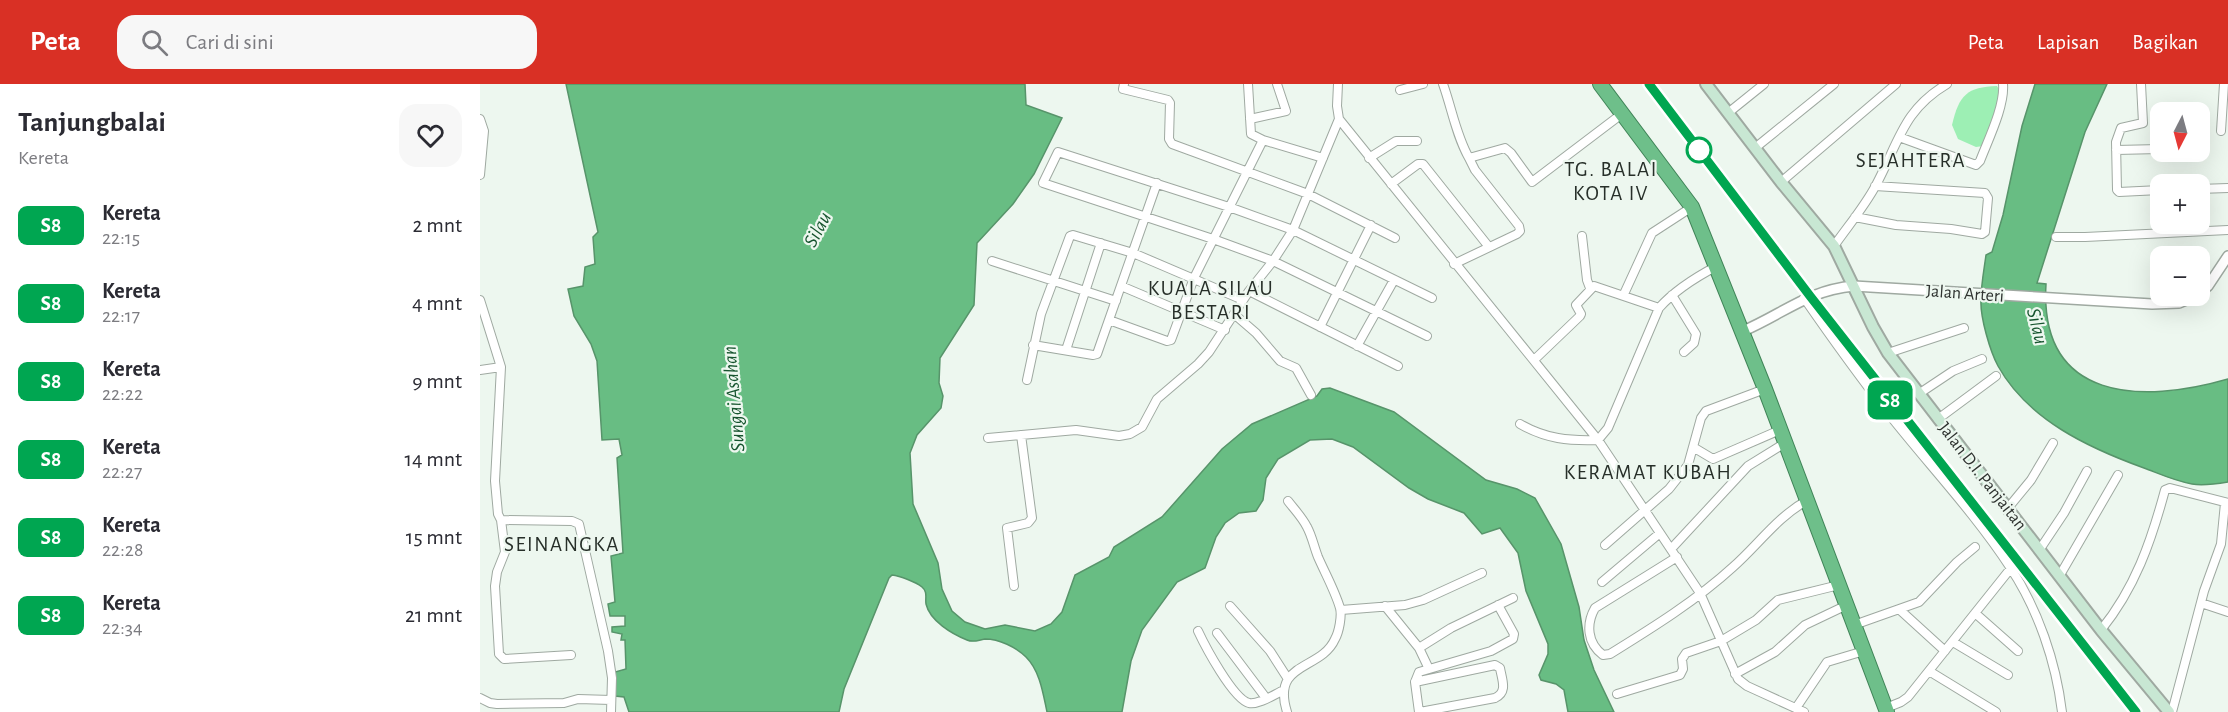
<!DOCTYPE html>
<html lang="id">
<head>
<meta charset="utf-8">
<style>
	body { margin:0; font-family:"Alegreya Sans",sans-serif; background:#f7f7f7; color:#2b2b33; height:100vh; display:flex; flex-direction:column; font-size:22px; white-space:nowrap }
	* { box-sizing:border-box; margin:0 }
	p { font-size:20px; color:#7c7c81 }
	.icon { flex:none; width:33px; height:33px; fill:none; stroke:currentColor; stroke-width:2; stroke-linecap:round; stroke-linejoin:round }
	.map { position:relative; flex:1; overflow:hidden }
	.sheet { display:flex; flex-direction:column; background:#fff; width:480px }
	.sheet>* { flex:none }
	.badge { padding:0 12px; border-radius:9px; font-size:21px; line-height:39px }
	.needle { width:39px; rotate:186deg }
	.fabs { position:absolute; left:1670px; top:18px; display:grid; gap:12px }
	.fabs a { display:grid; place-items:center; width:60px; height:60px; border-radius:12px; background:#fff; box-shadow:0 6px 24px #0002; font-size:30px }
	.map>.badge { position:absolute; translate:-50% -50%; box-shadow:0 0 0 3px #fff }
	.round { display:grid; place-items:center; flex:none; width:63px; height:63px; border-radius:18px; background:#f7f7f7 }
	.overview { display:flex; align-items:center; justify-content:space-between; height:102px; padding:0 18px }
	h1 { font-size:28px; font-weight:600; line-height:45px }
	ul { padding:0; list-style:none }
	li { display:flex; align-items:center; gap:18px; height:78px; padding:0 18px }
	li div { flex:1 }
	li b { display:block; font-size:22px }
	li em { font-style:normal }
	li .badge { min-width:66px; font-weight:700; text-align:center }
	header { display:flex; align-items:center; gap:36px; box-sizing:border-box; height:84px; padding:0 30px; background:#d93025; color:#fff }
	header strong { font-size:28px }
	nav { display:flex; gap:33px; margin-inline-start:auto; font-size:21px }
	.search { width:420px; height:54px; background:#f7f7f7; display:flex; align-items:center; gap:15px; box-sizing:border-box; padding:0 21px; border-radius:18px; color:#7c7c81; font-size:22px }
	main { display:flex; flex:1; min-height:0 }
	.map>svg:first-child { display:block }
</style>
</head>
<body>
<header>
<strong>Peta</strong>
<div class="search"><svg class="icon" aria-label="search" viewBox="0 0 24 24"><circle cx="10" cy="10" r="6"/><path d="M15 15l6 6"/></svg>Cari di sini</div>
<nav><a>Peta</a><a>Lapisan</a><a>Bagikan</a></nav>
</header>
<main>
<section class="sheet">
<div class="overview"><div><h1>Tanjungbalai</h1><p>Kereta</p></div><a class="round"><svg class="icon" aria-label="heart" viewBox="0 0 24 24"><path d="M12 20l-8-8c-3-5 5-10 8-4 3-6 11-1 8 4z"/></svg></a></div>
<ul>
<li><span class="badge" style="background:#00a651;color:#fff">S8</span><div><b>Kereta</b><p>22:15</p></div><em>2 mnt</em></li>
<li><span class="badge" style="background:#00a651;color:#fff">S8</span><div><b>Kereta</b><p>22:17</p></div><em>4 mnt</em></li>
<li><span class="badge" style="background:#00a651;color:#fff">S8</span><div><b>Kereta</b><p>22:22</p></div><em>9 mnt</em></li>
<li><span class="badge" style="background:#00a651;color:#fff">S8</span><div><b>Kereta</b><p>22:27</p></div><em>14 mnt</em></li>
<li><span class="badge" style="background:#00a651;color:#fff">S8</span><div><b>Kereta</b><p>22:28</p></div><em>15 mnt</em></li>
<li><span class="badge" style="background:#00a651;color:#fff">S8</span><div><b>Kereta</b><p>22:34</p></div><em>21 mnt</em></li>
</ul>
</section>
<div class="map">
<svg width="1748" height="628" viewBox="0 0 1748 628">
	<rect width="100%" height="100%" fill="#edf7ef"/>
	<path fill="#9defb4" d="M1517 2 1521 9 1503 62 1496 63 1478 55 1472 41C1479 11 1487 3 1517 2Z"/>
	<path fill="#68bd83" stroke="#57946a" stroke-width="1.5" d="M86 0H545L546 21 582 34 554 90 533 120 497 159 494 221 460 274 459 299 463 312 461 324 437 351 430 369 433 420 458 479 462 505 472 527 485 538 505 545 525 541 555 547 571 540 582 528 595 491 629 473 634 463 682 433 742 365 772 340 837 312 842 305 850 304 914 328 1006 396 1037 405 1055 414 1081 460 1099 523 1104 556 1114 586 1134 628H1088L1084 606 1076 600 1061 596 1059 591 1068 570V560L1046 507 1038 469 1020 444 1002 450 984 429 948 415 929 404 873 363 852 355 830 356 798 375 786 394 783 416 776 427 759 429 745 439 736 453 725 484 697 498 662 546 651 577 642 628H567C563 609 560 587 546 573 536 563 519 555 505 555 498 556 494 559 487 556 472 550 450 537 446 520 445 514 448 508 442 503 436 498 420 492 412 491L409 494 364 605 359 628H149L144 613 135 612V588L146 585 145 556H141L142 550 132 548V543L145 542V532H130L128 520 135 518 131 472 143 469 137 374 142 371 139 355 122 356 117 277 111 260 94 232 88 205 103 202 105 183 115 180 113 153 118 148Z
		M1555 0H1627L1605 48 1557 199 1566 200C1559 318 1662 320 1748 295V398C1736 400 1724 402 1712 400 1695 397 1680 390 1664 384 1609 364 1548 336 1518 282 1510 267 1500 233 1501 216 1501 201 1504 186 1506 171L1512 168 1523 131 1542 42Z"/>
	<g fill="none" stroke-linecap="round" stroke-linejoin="round">
		<defs>
			<path id="minor" d="M644 0 643 5 688 16 690 19 689 55 692 60 828 110 915 154
				M768 0 771 50 783 56 843 74
				M858 0 857 22 859 35 1118 356 1220 509 1258 595 1267 602 1324 628
				M963 0C972 25 976 51 989 74
				M1661 0 1663 39 1641 44 1636 58 1637 106 1639 108 1680 106
				M920 6 943 0
				M1248 29 1284 0
				M0 35 4 47 0 91
				M770 35 806 27 797 0
				M1741 47 1744 0
				M1419 53 1496 81 1500 77C1508 56 1525 22 1523 0
				M1275 64 1354 0
				M1636 66 1680 65
				M889 74 916 57H937
				M1301 98 1416 0
				M911 100 938 80H943L1009 163
				M1719 105 1748 104
				M1375 133 1416 141 1471 145 1502 150 1505 148 1508 114 1505 109 1395 102
				M1102 152 1107 196 1110 204
				M1576 153H1605L1748 146
				M1354 162C1368 142 1385 122 1396 101 1419 58 1423 26 1467 0
				M512 177 636 217
				M974 180 1037 150 1040 147 1039 142 995 86 989 74 1025 64 1031 69 1052 98 1143 29
				M641 202 745 246
				M769 207 918 282
				M1144 210 1172 149 1212 123
				M1192 211 1216 250 1214 259 1204 268
				M1324 214C1351 253 1379 292 1408 329 1448 380 1494 428 1530 483 1558 525 1576 578 1582 628
				M0 216 21 283 15 397 18 430 21 436 92 437 99 440 128 567 132 594 131 628
				M754 230 776 249 800 277 816 284 831 311
				M629 236 687 257 691 256 714 194 783 56
				M840 243 891 141
				M947 252 793 177 733 155 563 99 578 68 749 123 813 146 952 214
				M553 261 613 271 617 270 677 99
				M877 262 914 196
				M586 266 621 159
				M1408 269 1484 244
				M1054 276 1100 232 1101 230 1096 221 1114 202 1179 224
				M0 286 21 283
				M547 296 561 230 590 152 593 151 653 169 763 216
				M1440 309 1473 287 1502 275
				M1458 335 1516 292
				M1040 340C1066 355 1089 357 1118 356L1128 344 1179 224C1195 206 1216 193 1237 182
				M508 354 596 346 639 352 650 350 662 343 677 315 718 280 729 268 769 207 793 177 813 146 859 35
				M1213 363 1233 375 1300 346
				M1528 424 1551 396 1573 359
				M21 436 25 468 17 488 15 502 19 570 24 575 91 571
				M1125 461 1189 405 1208 381 1221 334 1226 327 1285 305
				M1191 465 1268 382 1305 359
				M1560 465 1584 429 1607 387
				M1197 473 1115 524C1106 540 1107 559 1123 571L1130 570C1172 544 1217 516 1253 483 1278 461 1298 432 1328 416
				M1580 491 1638 391
				M1122 498 1180 449
				M534 502 527 444 548 439 552 434 541 351
				M1721 519 1748 528
				M750 522 790 567 808 595
				M905 522 939 564 949 585
				M861 526 925 521 943 516 1002 489
				M1420 526 1465 567
				M1495 529 1538 567
				M1374 541 1439 518 1477 478 1495 463
				M1621 546C1655 504 1671 458 1685 406L1690 404 1748 419
				M718 547C725 562 753 615 769 619 779 621 795 610 804 606
				M737 549 786 614
				M1473 558 1528 591
				M939 564 971 544 1033 514
				M1449 587 1516 628
				M1255 590 1295 568 1325 541 1367 521
				M935 598 1015 581 1020 584C1022 596 1028 608 1015 614L940 628
				M1137 610 1200 591 1203 585 1202 575 1206 569 1241 557 1276 536 1298 516 1359 501
				M0 614 10 619 17 620 84 619 98 615 131 616
				M1316 624 1347 578 1384 567
				M1406 624 1421 618 1428 613 1531 484
				M807 628C791 577 841 587 855 555 859 548 862 532 860 524 855 507 845 489 838 473 834 463 832 452 827 443 822 433 814 425 808 417
				M939 628 935 598 939 588 1011 567 1033 555 1034 550 1018 521
				M1692 628 1724 507 1741 460 1745 419"/>
			<path id="tertiary" d="M1719 209 1728 202 1748 172
				M1263 247C1303 230 1328 206 1374 202L1672 220 1699 219 1716 212"/>
			<path id="secondary" d="M1226 0 1301 98 1354 162 1393 243 1408 269 1621 546 1689 628"/>
			<path id="trunk" d="M1120 0 1212 123 1285 305 1407 628"/>
		</defs>
		<use href="#minor" stroke="#9fa9a1" stroke-width="10"/>
		<use href="#tertiary" stroke="#9fa9a1" stroke-width="12"/>
		<use href="#secondary" stroke="#9fa9a1" stroke-width="14"/>
		<use href="#trunk" stroke="#408458" stroke-width="16"/>
		<use href="#minor" stroke="#fff" stroke-width="8"/>
		<use href="#tertiary" stroke="#fff" stroke-width="9"/>
		<use href="#secondary" stroke="#c8e7d3" stroke-width="10"/>
		<use href="#trunk" stroke="#6ebf8a" stroke-width="14"/>
		<path stroke="#676c68" stroke-width="2" stroke-dasharray="10 10" stroke-linecap="butt" d="M1169 0 1330 212 1655 628"/>
	</g>
	<g fill="none" stroke-linecap="round" stroke-linejoin="round">
		<defs>
			<path id="line" d="M1169 0 1330 212 1656 628"/>
		</defs>
		<use href="#line" stroke="#fff" stroke-width="14"/>
		<use href="#line" stroke="#00a651" stroke-width="9"/>
	</g>
	<circle fill="#fff" stroke="#00a651" stroke-width="3" cx="1219" cy="66" r="12"/>
	<g text-anchor="middle" stroke-width="4.5" stroke-linejoin="round" paint-order="stroke">
		<g font-size="18" fill="#2f3330" stroke="#edf7ef">
			<text transform="translate(1485 209) rotate(4)" y="6">Jalan Arteri</text>
			<text transform="translate(1503 392) rotate(52)" y="6">Jalan D.I. Panjaitan</text>
		</g>
		<g font-size="20" font-style="italic" fill="#16542e" stroke="#edf7ef">
			<text transform="translate(337 145) rotate(-62)" y="7">Silau</text>
			<text transform="translate(1558 242) rotate(76)" y="7">Silau</text>
			<text transform="translate(253 315) rotate(-95)" y="7">Sungai Asahan</text>
		</g>
		<g font-size="21" letter-spacing="1.5" fill="#272f29" stroke="#edf7ef">
			<text x="1431" y="83">SEJAHTERA</text>
			<text x="1131" y="92">TG. BALAI<tspan x="1131" dy="24">KOTA IV</tspan></text>
			<text x="731" y="211">KUALA SILAU<tspan x="731" dy="24">BESTARI</tspan></text>
			<text x="1168" y="395">KERAMAT KUBAH</text>
			<text x="82" y="467">SEINANGKA</text>
		</g>
	</g>
</svg>
<div class="fabs">
<a><svg class="needle" viewBox="-14 -14 28 28"><path d="M0-13l5 13h-10z" fill="#e53935"/><path d="M0 13l5-13h-10z" fill="#7c7c81"/></svg></a>
<a>+</a>
<a>−</a>
</div>
<b class="badge" style="left:1410px;top:316px;background:#00a651;color:#fff">S8</b>
</div>
</main>
</body>
</html>
